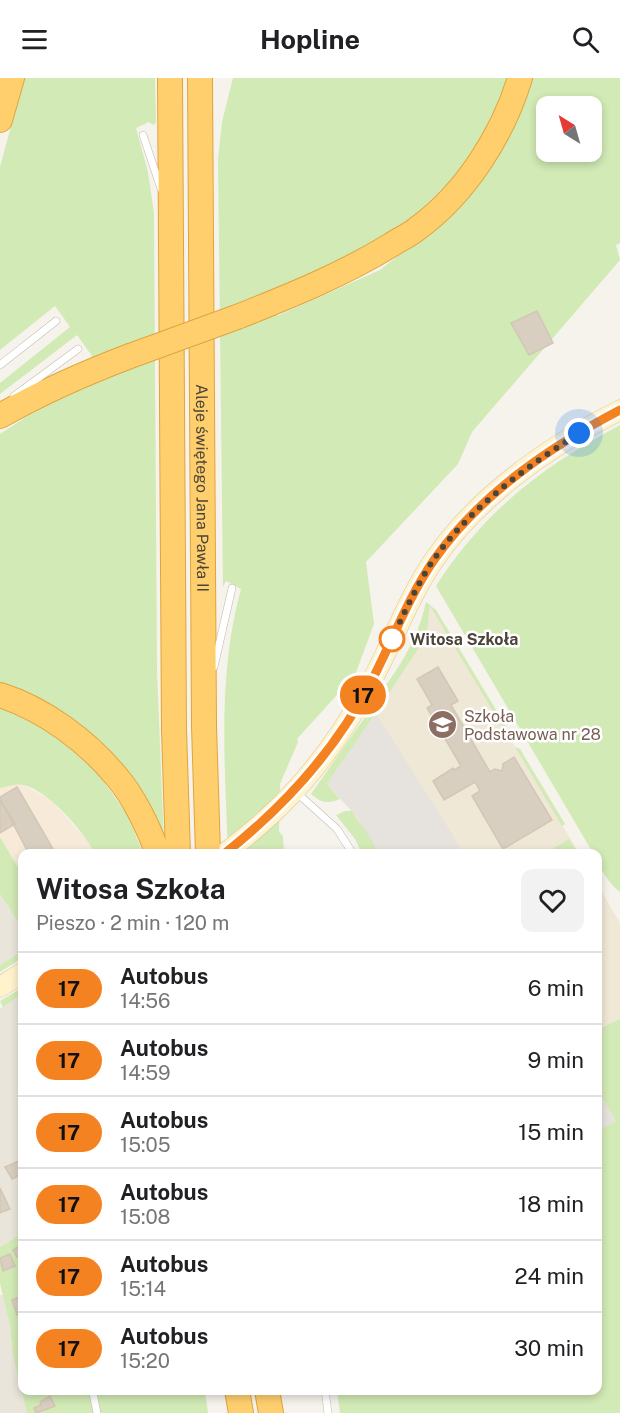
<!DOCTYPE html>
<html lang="pl">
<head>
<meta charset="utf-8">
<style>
	body { margin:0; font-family:"Public Sans",sans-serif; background:#f2f2f2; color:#202124; height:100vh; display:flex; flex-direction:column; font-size:22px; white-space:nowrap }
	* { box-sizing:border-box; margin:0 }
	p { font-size:20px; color:#757577 }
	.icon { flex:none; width:33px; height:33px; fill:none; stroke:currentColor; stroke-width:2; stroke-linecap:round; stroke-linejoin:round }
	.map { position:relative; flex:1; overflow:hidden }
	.panel { position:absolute; left:18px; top:771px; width:584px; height:546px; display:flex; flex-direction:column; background:#fff; border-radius:12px; box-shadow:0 3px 9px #0003 }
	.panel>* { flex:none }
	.badge { padding:0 12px; border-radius:20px; font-size:21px; line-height:39px }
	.needle { width:39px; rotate:323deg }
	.controls { position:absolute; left:536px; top:18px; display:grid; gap:12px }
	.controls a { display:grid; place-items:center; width:66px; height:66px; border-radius:12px; background:#fff; box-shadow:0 3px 9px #0003; font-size:30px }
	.you { position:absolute; width:30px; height:30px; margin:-15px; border:4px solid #fff; border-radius:50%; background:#1a73e8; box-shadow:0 0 0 9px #1a73e833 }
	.map>.badge { position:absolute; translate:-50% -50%; box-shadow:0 0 0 3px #fff }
	.round { display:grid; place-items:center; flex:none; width:63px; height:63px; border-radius:12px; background:#f2f2f2 }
	.overview { display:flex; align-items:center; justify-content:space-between; height:102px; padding:0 18px }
	h1 { font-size:28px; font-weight:700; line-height:45px }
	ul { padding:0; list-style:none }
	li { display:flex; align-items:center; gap:18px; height:72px; padding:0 18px; border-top:2px solid #e0e0e0 }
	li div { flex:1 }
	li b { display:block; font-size:22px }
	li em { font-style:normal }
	li .badge { min-width:66px; font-weight:700; text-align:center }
	header { display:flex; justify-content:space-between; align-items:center; height:78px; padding:0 18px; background:#fff; font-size:27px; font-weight:700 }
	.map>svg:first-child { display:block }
</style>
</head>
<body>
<header><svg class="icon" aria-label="menu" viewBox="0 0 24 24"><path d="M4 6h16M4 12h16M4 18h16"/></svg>Hopline<svg class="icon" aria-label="search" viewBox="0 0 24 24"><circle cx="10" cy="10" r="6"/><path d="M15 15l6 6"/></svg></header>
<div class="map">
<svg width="620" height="1335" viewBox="0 0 620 1335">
	<rect width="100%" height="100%" fill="#f6f3ec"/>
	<path fill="#eae5da" d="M0 816 22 850V873L0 887Z
		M22 916V1155L0 1169V931Z
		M0 1217H3L10 1249 13 1278 27 1335H0Z"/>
	<path fill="#f7ead8" d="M21 706 50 721 90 766 95 775 22 776V796L0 759V710Z"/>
	<path fill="#e6e2dd" d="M376 635 445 742 464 775H377L357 739 327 706Z
		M597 1012 616 1043 597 1053Z"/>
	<path fill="#efe8d6" d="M430 528 579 775H464L376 635 420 568 427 554Z
		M597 806 620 845V941L597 952Z"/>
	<path fill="#d2eab5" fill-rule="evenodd" d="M24 0H155L156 45 153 47 149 44 136 50 148 94 154 135 157 593 164 765 149 732 0 606V356L26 339 79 310 75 291 92 278 77 257 0 316V305L70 249 55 228 0 272V89Z
		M233 0H509L492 43 466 86 438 120 399 155 277 217V238L380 192 418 162 527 0H620V165L616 167 620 182 472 354 458 386 366 484 374 546 355 597 297 661 298 664 280 706 279 754 283 758 284 775H228C225 688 217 597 241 511L226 503 223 509 218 81 222 44ZM546 28H591V74H546Z
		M620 347V814C610 807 597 788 597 776L593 775 436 508C484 433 542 389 620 347Z
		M426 524 436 532 510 655 509 660 430 528 427 554 420 568 382 626 379 617C401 587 418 560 426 524Z
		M0 629 34 644 75 674 97 694 128 738 143 775H95C82 752 50 714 24 707 17 705 7 709 0 710Z
		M370 632 376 635 327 706 340 721C327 726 322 725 311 716Z
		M515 669 520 671 565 746 562 748Z
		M345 733H352L373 764 377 775H362L355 761 336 737Z
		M0 759 22 796V850L0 816Z
		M569 761 578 775H546Z
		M22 873V880L0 894V887Z
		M22 910V916L3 929 0 923Z
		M620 941V1335H340L337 1313 597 1312V1053L616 1043 597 1012V952Z
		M22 1155V1312L205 1313 208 1335H27L13 1278 10 1249 0 1205V1169Z"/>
	<path fill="#d8cfc1" stroke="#d3c7b4" stroke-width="1.5" d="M537 233 553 265 529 277 511 245Z
		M438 589 458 623 451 627 490 694 495 691 502 693 503 686 514 679 552 742 503 771 472 718 480 713 475 704 444 722 433 703 453 690 454 692 461 688 427 630 432 627 417 601Z
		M17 709 56 776H29L0 721V719Z
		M0 721 15 746 0 755Z
		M21 1082 22 1096 12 1101 5 1089Z
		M0 1110 10 1131 0 1135Z
		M18 1169 22 1176 17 1179 13 1172Z
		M10 1176 15 1188 3 1193 0 1180Z
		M22 1218V1235L17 1237 12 1222Z
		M50 1318 55 1328 36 1335 34 1330 41 1327 40 1324Z"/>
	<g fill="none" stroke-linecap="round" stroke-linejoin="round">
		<defs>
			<path id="lane" d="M143 57 161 111
				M0 287 56 243
				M14 318 78 271
				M214 589 232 510
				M296 714 337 751 353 776
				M325 1312 328 1335
				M93 1315 97 1335"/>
			<path id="secondary" d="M224 776C243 761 263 745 280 728 316 693 347 648 371 604 393 564 408 520 434 482 479 416 550 368 620 332
				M0 909 22 895"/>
			<g id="highway">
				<path d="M170 0 174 652 178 776"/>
				<path id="s1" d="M200 0 204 648 208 776"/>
				<path d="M0 42 12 0"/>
				<path d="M237 239C290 218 342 197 391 167 400 161 410 157 418 150 466 115 503 56 520 0"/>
				<path d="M0 338C42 314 85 295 130 278"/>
				<path d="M0 617C44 631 87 663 116 698 134 719 149 750 158 776"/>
				<path d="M237 1312 241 1335"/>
				<path d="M267 1312 271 1335"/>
			</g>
		</defs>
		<use href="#lane" stroke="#c2bbae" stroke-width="8"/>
		<use href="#secondary" stroke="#d6c79b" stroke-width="21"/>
		<use href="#highway" stroke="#e0a43c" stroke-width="26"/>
		<use href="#lane" stroke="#fff" stroke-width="7"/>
		<use href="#secondary" stroke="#fff3cd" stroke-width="20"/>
		<use href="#highway" stroke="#ffcf6e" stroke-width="24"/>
		<defs>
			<path id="highway-bridge" d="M130 278 237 239"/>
		</defs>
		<use href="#highway-bridge" stroke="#e0a43c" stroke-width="26" stroke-linecap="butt"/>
		<use href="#highway-bridge" stroke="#ffcf6e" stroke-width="24"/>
	</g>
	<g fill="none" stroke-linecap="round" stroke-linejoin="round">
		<defs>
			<path id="line" d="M224 776C285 728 338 669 373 600 393 561 409 518 434 482 480 416 550 369 620 332"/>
		</defs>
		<use href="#line" stroke="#fff" stroke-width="14"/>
		<use href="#line" stroke="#f58220" stroke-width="9"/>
		<path stroke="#4b4439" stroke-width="6" stroke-dasharray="0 10.8" d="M392 561 389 567C403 538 416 508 434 481 472 428 525 390 579 355"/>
	</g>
	<defs>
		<symbol id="school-disc" viewBox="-11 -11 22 22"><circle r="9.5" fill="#8d6e63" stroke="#fff"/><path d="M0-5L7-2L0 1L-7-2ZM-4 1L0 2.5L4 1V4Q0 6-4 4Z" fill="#fff"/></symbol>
	</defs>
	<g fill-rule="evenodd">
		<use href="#school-disc" x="426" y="630" width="33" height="33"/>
	</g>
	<circle fill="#fff" stroke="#f58220" stroke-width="3" cx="392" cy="561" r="12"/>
	<g text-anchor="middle" stroke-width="5" stroke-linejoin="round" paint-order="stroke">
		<g font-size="16" fill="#4b4439" stroke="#fff">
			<text dy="6" stroke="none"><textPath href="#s1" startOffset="410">Aleje świętego Jana Pawła II</textPath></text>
		</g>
		<g font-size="16" font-weight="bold" fill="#4b4439" stroke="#fff" text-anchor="start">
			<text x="410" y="567">Witosa Szkoła</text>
		</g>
		<g font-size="16" fill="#785e54" stroke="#fff" text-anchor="start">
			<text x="464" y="644">Szkoła<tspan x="464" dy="18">Podstawowa nr 28</tspan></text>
		</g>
	</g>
</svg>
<div class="controls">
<a><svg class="needle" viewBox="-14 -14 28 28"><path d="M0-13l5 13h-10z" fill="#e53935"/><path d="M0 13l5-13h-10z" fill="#757577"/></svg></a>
</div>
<div class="you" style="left:579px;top:355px"></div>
<b class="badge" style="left:363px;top:617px;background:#f58220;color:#111">17</b>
<section class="panel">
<div class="overview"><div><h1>Witosa Szkoła</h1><p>Pieszo · 2 min · 120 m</p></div><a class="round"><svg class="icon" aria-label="heart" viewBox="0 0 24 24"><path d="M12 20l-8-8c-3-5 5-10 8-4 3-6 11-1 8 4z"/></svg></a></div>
<ul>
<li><span class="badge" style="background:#f58220;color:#111">17</span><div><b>Autobus</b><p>14:56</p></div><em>6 min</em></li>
<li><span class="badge" style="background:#f58220;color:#111">17</span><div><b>Autobus</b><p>14:59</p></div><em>9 min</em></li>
<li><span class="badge" style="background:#f58220;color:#111">17</span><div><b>Autobus</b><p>15:05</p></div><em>15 min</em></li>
<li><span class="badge" style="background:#f58220;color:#111">17</span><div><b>Autobus</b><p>15:08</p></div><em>18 min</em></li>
<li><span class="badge" style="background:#f58220;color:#111">17</span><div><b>Autobus</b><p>15:14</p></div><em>24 min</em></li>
<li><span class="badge" style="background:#f58220;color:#111">17</span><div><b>Autobus</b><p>15:20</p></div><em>30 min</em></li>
</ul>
</section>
</div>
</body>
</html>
